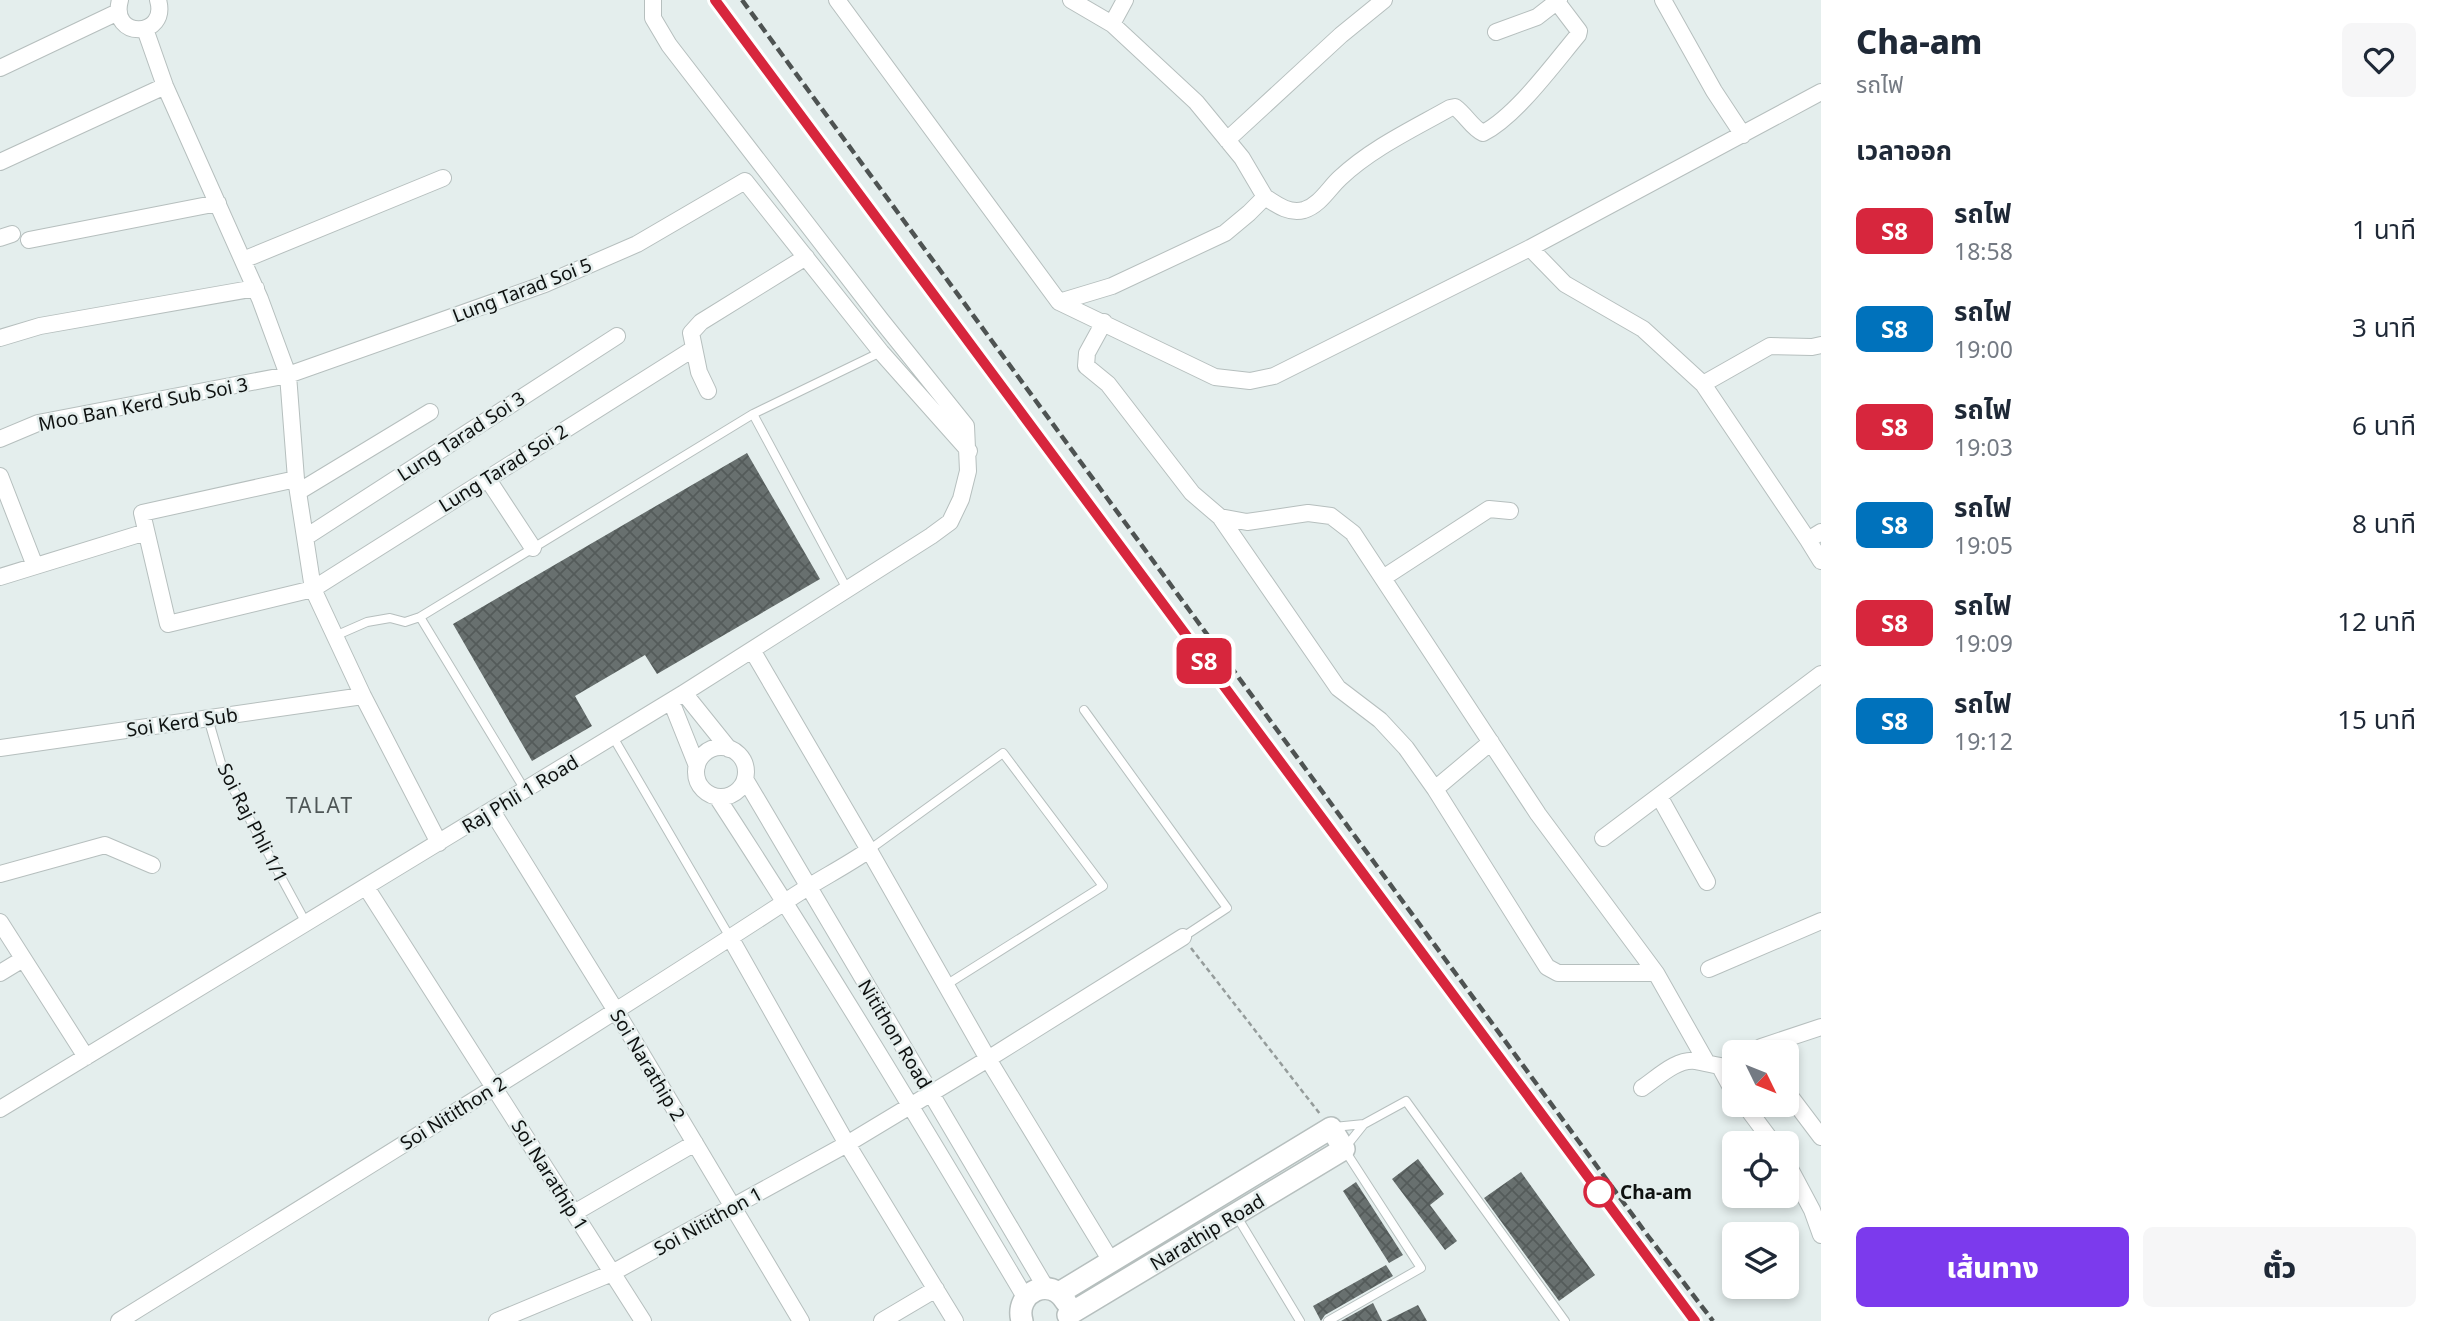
<!DOCTYPE html>
<html lang="th">
<head>
<meta charset="utf-8">
<style>
	body { margin:0; font-family:"Noto Sans","Noto Sans Thai",sans-serif; background:#f6f6f7; color:#1f2937; height:100vh; display:flex; flex-direction:column; font-size:26px; white-space:nowrap }
	* { box-sizing:border-box; margin:0 }
	p { font-size:23px; color:#747a83 }
	.icon { flex:none; width:38px; height:38px; fill:none; stroke:currentColor; stroke-width:2; stroke-linecap:round; stroke-linejoin:round }
	.map { position:relative; flex:1; overflow:hidden }
	.panel { display:flex; flex-direction:column; background:#fff; width:630px }
	.panel>* { flex:none }
	.badge { padding:0 14px; border-radius:10px; font-size:24px; line-height:46px }
	.needle { width:46px; rotate:133deg }
	.buttons { position:absolute; left:1722px; top:1040px; display:grid; gap:14px }
	.buttons a { display:grid; place-items:center; width:77px; height:77px; border-radius:10px; background:#fff; box-shadow:0 4px 10px #0003; font-size:35px }
	.map>.badge { position:absolute; translate:-50% -50%; box-shadow:0 0 0 4px #fff }
	h2 { padding:0 35px; font-size:26px; line-height:63px }
	.round { display:grid; place-items:center; flex:none; width:74px; height:74px; border-radius:10px; background:#f6f6f7 }
	.headline { display:flex; align-items:center; justify-content:space-between; height:119px; padding:0 35px }
	h1 { font-size:33px; font-weight:800; line-height:52px }
	.cta { display:flex; gap:14px; margin-top:auto; padding:14px 35px }
	.cta a { flex:1; height:80px; border-radius:10px; background:#7c3aed; color:#fff; font-size:28px; font-weight:800; line-height:80px; text-align:center }
	.cta a+a { background:#f6f6f7; color:#1f2937 }
	ul { padding:0; list-style:none }
	li { display:flex; align-items:center; gap:21px; height:98px; padding:0 35px }
	li div { flex:1 }
	li b { display:block; font-size:26px }
	li em { font-style:normal }
	li .badge { min-width:77px; font-weight:700; text-align:center }
	main { display:flex; flex:1; min-height:0 }
	.map>svg:first-child { display:block }
</style>
</head>
<body>
<main>
<div class="map">
<svg width="1821" height="1321" viewBox="0 0 1821 1321">
	<defs>
		<pattern id="building-cross-hatch" width="8" height="8" patternUnits="userSpaceOnUse" patternTransform="scale(1.75)"><rect width="8" height="8" fill="#68706f"/><path d="M0 0l8 8M0 8l8-8" fill="none" stroke="#545b5a"/></pattern>
	</defs>
	<rect width="100%" height="100%" fill="#e4eeed"/>
	<path fill="url(#building-cross-hatch)" d="M747 453 820 579 657 674 645 655 575 696 592 726 532 761 453 624Z
		M1418 1159 1444 1194 1430 1205 1457 1241 1445 1250 1392 1179Z
		M1521 1172 1595 1275 1559 1301 1484 1198Z
		M1356 1182 1403 1255 1389 1263 1343 1191Z
		M1386 1265 1393 1276 1325 1315 1321 1321 1313 1306Z
		M1373 1303 1382 1321H1341Z
		M1418 1305 1427 1321H1386Z"/>
	<g fill="none" stroke-linecap="round" stroke-linejoin="round">
		<defs>
			<path id="service" d="M753 414 881 352
				M335 636 367 622 390 618 405 622 420 617
				M1084 710 1227 908 1183 937
				M208 718 223 770 306 923
				M613 737 731 939
				M525 790 420 617 753 414 847 589
				M869 850 1003 753 1103 886 946 985
				M1334 1127 1364 1124 1406 1101 1565 1321
				M1236 1215 1300 1321
				M1328 1321 1421 1268 1344 1149 1364 1124"/>
			<path id="minor" d="M120 0C109 40 169 38 158 0
				M837 0 1059 302 1215 377 1250 381 1274 376 1530 248 1821 92
				M1663 0 1714 91 1743 135
				M1112 24 1125 0
				M145 29 165 86 260 299 288 375 296 479 313 589 363 696 439 843
				M1496 32 1537 17 1559 0
				M0 68 118 12
				M1227 140 1341 35 1384 0
				M0 162 165 86
				M1265 197C1277 205 1289 214 1304 210 1320 205 1329 188 1340 178 1372 148 1413 129 1450 108L1455 107C1466 115 1472 128 1483 133 1516 116 1553 65 1578 35L1579 31 1557 2
				M0 238 12 234
				M29 240 218 203
				M1530 248 1565 284 1643 329 1703 384 1770 346 1812 347 1821 345
				M243 260 443 178
				M1059 302 1112 286 1225 233 1249 213 1265 197 1242 158 1196 102 1112 24 1071 0
				M1104 322 1087 353 1086 366 1108 384 1192 493 1220 517 1247 522 1308 513 1331 516 1353 533 1538 814 1656 973 1707 1063
				M0 338 40 326 256 288
				M1703 384 1808 540
				M708 391 699 372 691 333 701 322 806 257
				M0 439 38 423 288 375 545 284 637 244 745 181 881 352 969 451
				M0 476 35 566
				M487 478 533 548
				M296 479 142 513 168 624 313 589 693 349
				M298 492 430 412
				M1220 517 1338 688 1380 720 1406 748 1435 789 1491 742
				M1821 532 1808 540 1821 561
				M306 537 617 336
				M0 577 146 532
				M1383 578 1489 509 1510 511
				M752 650 869 850 988 1059 1111 1261
				M684 693 729 749
				M671 701 697 766
				M696 772a25 25 0 1 1 50 0a25 25 0 1 1-50 0Z
				M0 748 363 696
				M745 779 1046 1288
				M1435 789 1547 967 1558 973H1656
				M1659 796 1707 882
				M717 797C824 961 925 1129 1025 1297
				M492 811 616 1011 801 1321
				M1603 838 1821 674
				M0 874 105 845 152 865
				M366 887 643 1321
				M0 922 86 1057
				M731 939 847 1144 955 1321
				M1709 969 1821 921
				M0 973 23 959
				M1755 1052 1761 1047 1821 1027
				M1720 1067 1734 1093
				M1642 1088C1657 1078 1677 1058 1696 1061 1709 1063 1720 1068 1734 1067
				M1787 1092 1821 1137
				M1744 1104 1773 1143
				M0 1109 684 693 931 536 950 522 961 499 968 471 966 426 881 320 669 45 653 18V0
				M1787 1163 1812 1210 1821 1235
				M574 1213 695 1143
				M119 1321C343 1182 567 1044 788 900 814 882 843 868 869 850
				M497 1321 612 1273 847 1144 988 1059 1183 937
				M882 1321 936 1289"/>
			<path id="tertiary" d="M1059 1293 1331 1128 1344 1149 1068 1315
				M1022 1321C1014 1292 1051 1275 1066 1302"/>
		</defs>
		<use href="#service" stroke="#b6bfbe" stroke-width="10"/>
		<use href="#minor" stroke="#b6bfbe" stroke-width="18"/>
		<use href="#tertiary" stroke="#b6bfbe" stroke-width="24"/>
		<path stroke="#959c9b" stroke-width="2.5" stroke-dasharray="5 3.5" stroke-linecap="butt" d="M1191 948 1320 1114"/>
		<use href="#service" stroke="#fff" stroke-width="8"/>
		<use href="#minor" stroke="#fff" stroke-width="16"/>
		<use href="#tertiary" stroke="#fff" stroke-width="21"/>
		<path stroke="#4e5352" stroke-width="4.5" stroke-dasharray="10 5" stroke-linecap="butt" d="M715 0 1695 1321
			M742 0 1648 1236 1713 1321"/>
	</g>
	<g fill="none" stroke-linecap="round" stroke-linejoin="round">
		<defs>
			<path id="line" d="M715 0 1695 1321"/>
		</defs>
		<use href="#line" stroke="#fff" stroke-width="16"/>
		<use href="#line" stroke="#d7263d" stroke-width="10"/>
	</g>
	<circle fill="#fff" stroke="#d7263d" stroke-width="3.5" cx="1599" cy="1192" r="14"/>
	<g text-anchor="middle" stroke-width="5" stroke-linejoin="round" paint-order="stroke">
		<g font-size="19" fill="#0e1110" stroke="#e4eeed">
			<text transform="translate(522 290) rotate(-21)" y="7">Lung Tarad Soi 5</text>
			<text transform="translate(143 404) rotate(-11)" y="7">Moo Ban Kerd Sub Soi 3</text>
			<text transform="translate(461 436) rotate(-33)" y="7">Lung Tarad Soi 3</text>
			<text transform="translate(503 468) rotate(-32)" y="7">Lung Tarad Soi 2</text>
			<text transform="translate(182 722) rotate(-8)" y="7">Soi Kerd Sub</text>
			<text transform="translate(520 794) rotate(-31)" y="7">Raj Phli 1 Road</text>
			<text transform="translate(253 823) rotate(63)" y="7">Soi Raj Phli 1/1</text>
			<text transform="translate(895 1034) rotate(59)" y="7">Nitithon Road</text>
			<text transform="translate(648 1065) rotate(59)" y="7">Soi Narathip 2</text>
			<text transform="translate(453 1113) rotate(-32)" y="7">Soi Nitithon 2</text>
			<text transform="translate(550 1175) rotate(58)" y="7">Soi Narathip 1</text>
			<text transform="translate(708 1221) rotate(-29)" y="7">Soi Nitithon 1</text>
			<text transform="translate(1207 1232) rotate(-31)" y="7">Narathip Road</text>
		</g>
		<g font-size="19" font-weight="bold" fill="#0e1110" stroke="#e4eeed" text-anchor="start">
			<text x="1620" y="1199">Cha-am</text>
		</g>
		<g font-size="21" letter-spacing="2" fill="#4e5656" stroke="#e4eeed">
			<text x="320" y="813">TALAT</text>
		</g>
	</g>
</svg>
<div class="buttons">
<a><svg class="needle" viewBox="-14 -14 28 28"><path d="M0-13l5 13h-10z" fill="#e53935"/><path d="M0 13l5-13h-10z" fill="#747a83"/></svg></a>
<a><svg class="icon" aria-label="locate" viewBox="0 0 24 24"><circle cx="12" cy="12" r="6"/><path d="M12 2v4M12 18v4M2 12h4M18 12h4"/></svg></a>
<a><svg class="icon" aria-label="layers" viewBox="0 0 24 24"><path d="M12 4l9 5-9 5-9-5zM3 14l9 5 9-5"/></svg></a>
</div>
<b class="badge" style="left:1204px;top:661px;background:#d7263d;color:#fff">S8</b>
</div>
<section class="panel">
<div class="headline"><div><h1>Cha-am</h1><p>รถไฟ</p></div><a class="round"><svg class="icon" aria-label="heart" viewBox="0 0 24 24"><path d="M12 20l-8-8c-3-5 5-10 8-4 3-6 11-1 8 4z"/></svg></a></div>
<h2>เวลาออก</h2>
<ul>
<li><span class="badge" style="background:#d7263d;color:#fff">S8</span><div><b>รถไฟ</b><p>18:58</p></div><em>1 นาที</em></li>
<li><span class="badge" style="background:#0072bc;color:#fff">S8</span><div><b>รถไฟ</b><p>19:00</p></div><em>3 นาที</em></li>
<li><span class="badge" style="background:#d7263d;color:#fff">S8</span><div><b>รถไฟ</b><p>19:03</p></div><em>6 นาที</em></li>
<li><span class="badge" style="background:#0072bc;color:#fff">S8</span><div><b>รถไฟ</b><p>19:05</p></div><em>8 นาที</em></li>
<li><span class="badge" style="background:#d7263d;color:#fff">S8</span><div><b>รถไฟ</b><p>19:09</p></div><em>12 นาที</em></li>
<li><span class="badge" style="background:#0072bc;color:#fff">S8</span><div><b>รถไฟ</b><p>19:12</p></div><em>15 นาที</em></li>
</ul>
<div class="cta"><a>เส้นทาง</a><a>ตั๋ว</a></div>
</section>
</main>
</body>
</html>
